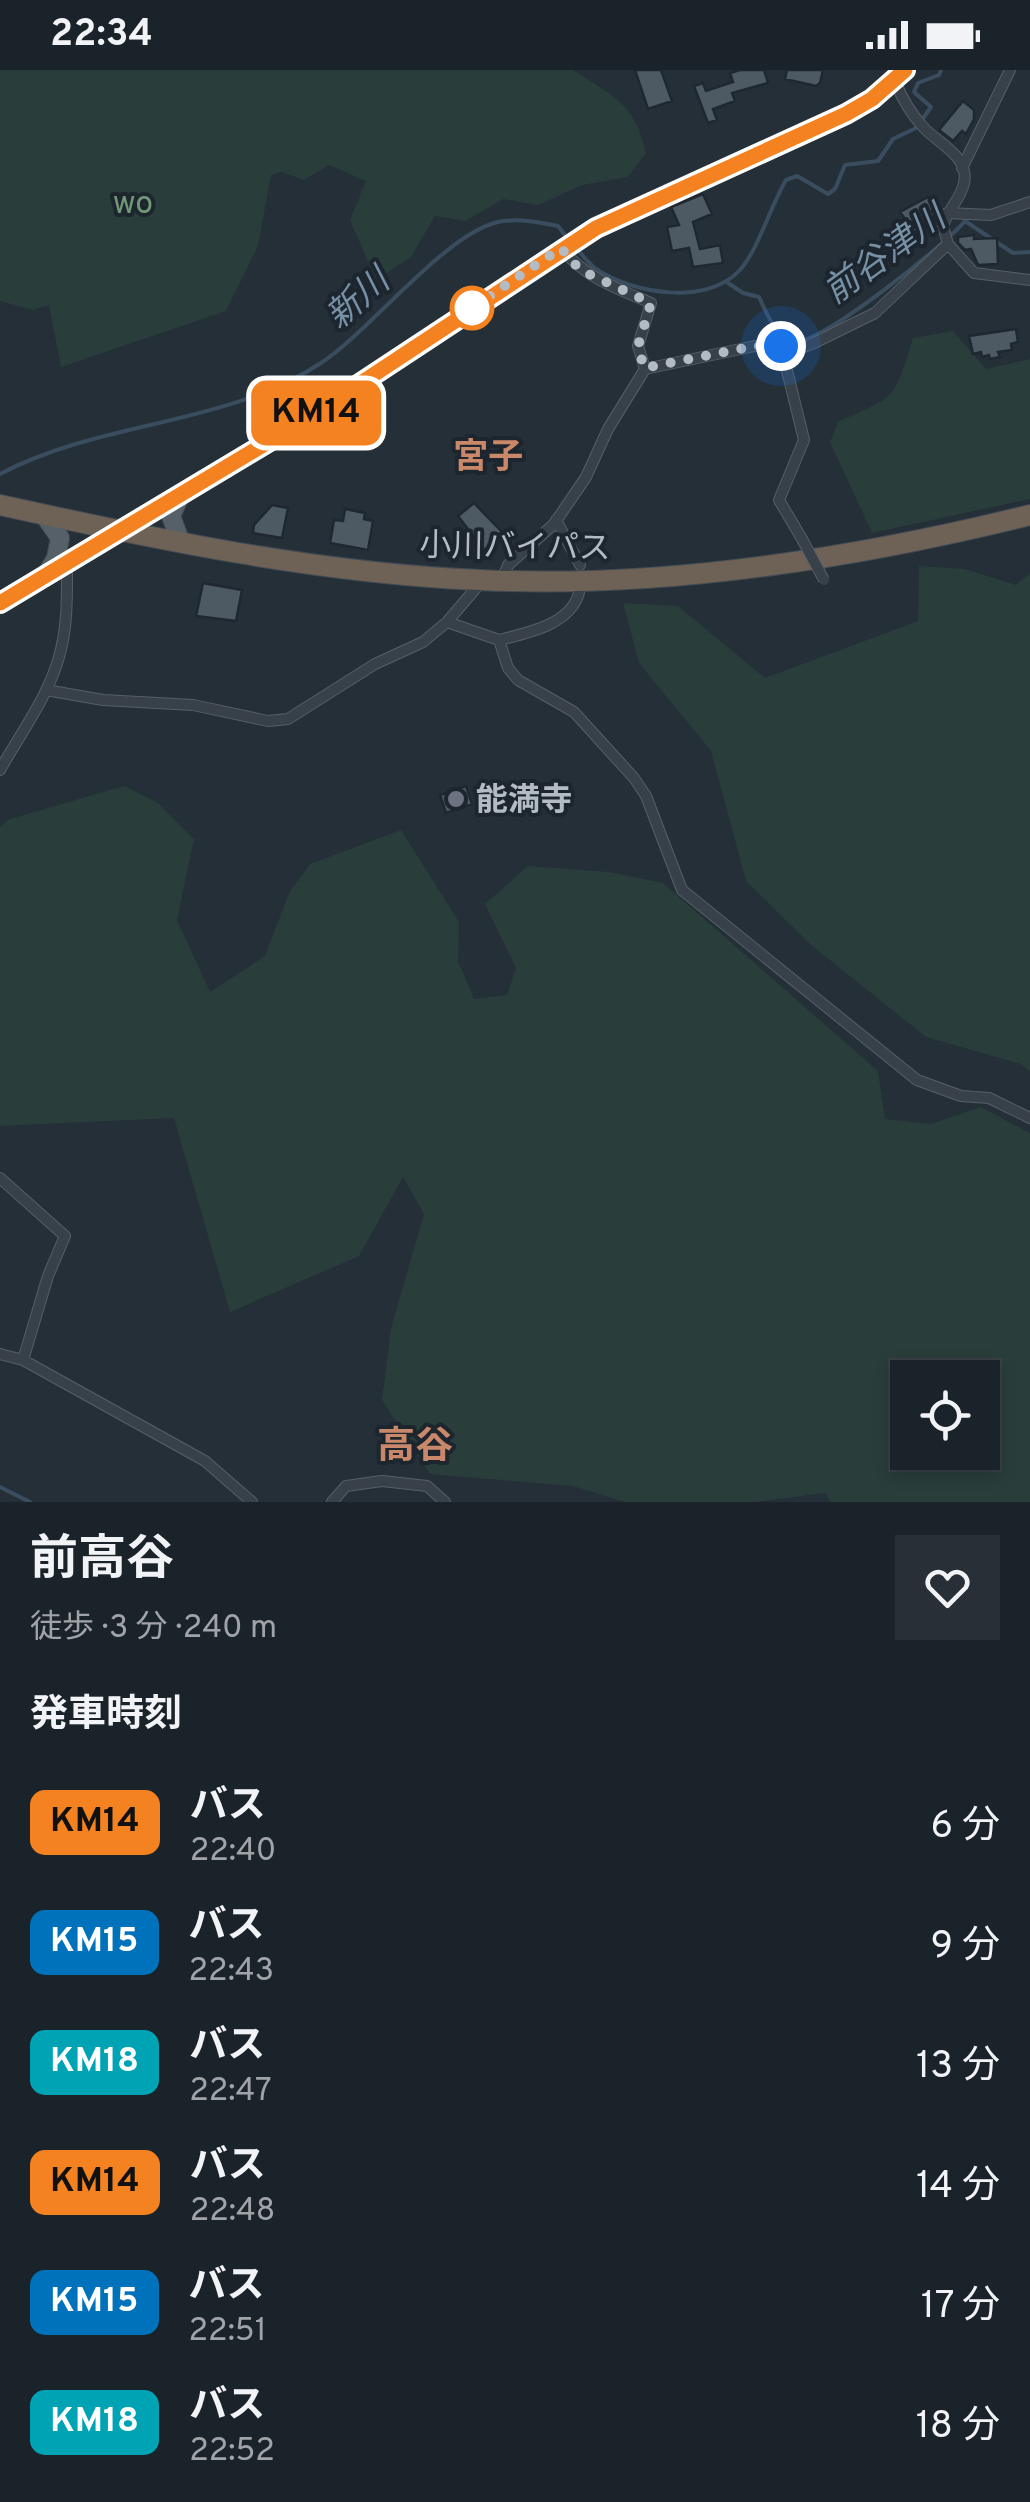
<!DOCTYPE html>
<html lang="ja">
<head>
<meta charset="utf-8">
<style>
	body { margin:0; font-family:Overpass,"Noto Sans JP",sans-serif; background:#282f36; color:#f1f3f6; height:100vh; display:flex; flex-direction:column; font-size:38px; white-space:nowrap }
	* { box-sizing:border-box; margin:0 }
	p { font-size:32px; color:#a0a4a8 }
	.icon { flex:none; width:55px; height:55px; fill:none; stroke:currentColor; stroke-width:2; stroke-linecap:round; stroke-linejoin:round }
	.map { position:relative; height:1432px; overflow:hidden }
	.drawer { display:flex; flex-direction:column; background:#1b232a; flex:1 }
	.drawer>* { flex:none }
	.badge { padding:0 20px; border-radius:15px; font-size:35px; line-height:65px }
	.tools { position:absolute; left:890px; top:1290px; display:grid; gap:20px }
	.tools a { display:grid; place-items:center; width:110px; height:110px; border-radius:0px; background:#1b232a; box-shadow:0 5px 15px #0003,0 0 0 2px #394047; font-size:50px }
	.you { position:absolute; width:50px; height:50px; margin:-25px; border:8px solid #fff; border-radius:50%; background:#1a73e8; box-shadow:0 0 0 15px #1a73e833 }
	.map>.badge { position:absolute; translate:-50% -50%; box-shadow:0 0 0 5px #fff }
	h2 { padding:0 30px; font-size:38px; line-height:90px }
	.round { display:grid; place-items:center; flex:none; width:105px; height:105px; border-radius:0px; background:#282f36 }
	.head { display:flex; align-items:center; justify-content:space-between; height:170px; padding:0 30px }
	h1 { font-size:48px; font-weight:700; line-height:75px }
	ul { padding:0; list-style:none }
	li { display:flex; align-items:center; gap:30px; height:120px; padding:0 30px }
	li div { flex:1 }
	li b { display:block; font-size:38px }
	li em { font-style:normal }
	li .badge { min-width:110px; font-weight:700; text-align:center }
	.status { display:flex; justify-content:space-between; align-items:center; height:70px; padding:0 50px; background:#1b232a; direction:ltr }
	.status svg { height:28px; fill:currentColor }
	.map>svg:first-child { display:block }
</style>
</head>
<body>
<div class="status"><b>22:34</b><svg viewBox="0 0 49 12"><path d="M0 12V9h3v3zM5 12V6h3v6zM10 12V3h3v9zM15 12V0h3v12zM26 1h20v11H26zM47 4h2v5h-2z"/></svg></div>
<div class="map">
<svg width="1030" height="1432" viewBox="0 0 1030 1432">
	<rect width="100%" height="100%" fill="#242f38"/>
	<path fill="#293d3b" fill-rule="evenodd" d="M0 0H573C613 26 635 33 646 83L628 107 582 115 538 135 503 129 466 151 435 146 411 187 376 210 350 150 366 111 329 95 304 110 281 102 271 105 258 176 226 241 61 297 49 235 33 240 0 231Z
		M953 261 986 299 1030 289V429L872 463 830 372 838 352C898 325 893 331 913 268Z
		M919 496 965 499 1016 515 1030 503V1002L1021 994 926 967 811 875 746 811 711 681 639 593 623 533 678 536 765 608 918 551Z
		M124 716 158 733 194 769 177 850 210 922 265 886 289 823 310 794 401 760 459 852 458 891 474 929 507 925 516 898 485 834 528 796 609 802 663 813 878 1001 885 1049 931 1054 981 1037 1030 1063V1432H831L825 1423 755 1432H625L573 1416 430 1404 382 1330 391 1258 424 1144 403 1107 359 1186 230 1242 174 1048 0 1056V757L10 749ZM908 1308H982V1382H908Z"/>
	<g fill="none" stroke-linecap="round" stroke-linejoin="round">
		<path stroke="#3a4d5e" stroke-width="4" d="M574 176C581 183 588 193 596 199 633 224 707 236 740 200 758 180 771 135 786 110L797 106 828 124 835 119 845 95 878 91 893 69 916 58 931 37 914 22 918 13 939 5 941 0
			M728 213 743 223 759 227C767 244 776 270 798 271 825 271 946 174 965 151L1013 183 1030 182
			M0 404C102 350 223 357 321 293 372 259 445 164 498 152 518 148 538 152 558 156L568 169
			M0 1417 30 1432"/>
	</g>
	<path fill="#4d5a64" stroke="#1f2830" stroke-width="2.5" d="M635 0H661L672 31 648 39Z
		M740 0H764L768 13 732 23 735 31 713 39 717 50 708 53 694 16 703 13 706 21 733 12 730 3Z
		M787 0H823L820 13 816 16 785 9Z
		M963 31 974 40V49L966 64 962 61 953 71 939 60Z
		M703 124 712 144 693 152 700 179 720 175 723 193 693 197 689 178 672 181 667 157 679 155 671 137Z
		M928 127 936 138 932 141 935 145 915 163 900 142Z
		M974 165V169L997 168 998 194 978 195 971 179 965 180 958 173V167Z
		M1016 259 1018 272 1011 274 1012 280 998 282 1000 287 990 289 989 285 982 287 981 282 973 284 969 266Z
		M474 433 504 464 484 480 458 446Z
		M272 435 288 438 282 468 253 463 254 455Z
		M345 439 365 443 364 449 373 451 368 480 330 473 334 450 343 451Z
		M203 513 242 520 236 551 196 546Z
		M466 716 472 734 446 743 440 725Z"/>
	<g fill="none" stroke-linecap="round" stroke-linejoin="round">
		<defs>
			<path id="street" d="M895 11C902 29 911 44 924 58 938 73 970 87 964 113 961 129 947 140 943 156L948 174 974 203 1030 210
				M962 98 1010 0
				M947 143 991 145 1030 132
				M781 276 804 370 779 430 802 469
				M645 299 755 276 799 279 814 273 875 243 948 174
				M556 450 580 495
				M502 510 508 495 554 454 586 407 608 359 645 299 638 276 651 233C616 218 586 208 562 179
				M447 552 499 570 508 598 518 610 574 642 634 708 646 726 682 820 917 1010 961 1026 989 1028 1030 1048
				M499 570C527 563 570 555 579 523
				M46 620 103 630 193 635 268 651 288 649 375 594 423 572 447 552 482 511
				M0 700C20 664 48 627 59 587 68 556 67 524 67 493
				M0 1108 65 1166 48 1206 23 1290
				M0 1284 23 1290 205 1391 252 1432
				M332 1432 346 1416 382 1411 427 1416 445 1432"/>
			<path id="primary" d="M44 445 60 468 56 488 46 505
				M181 473 171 446 181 424
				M0 533 308 349 595 157 846 45 872 29 905 0"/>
			<path id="highway" d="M0 435C159 470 318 503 480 510 664 519 852 489 1030 445"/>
		</defs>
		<use href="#street" stroke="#565f67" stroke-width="12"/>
		<use href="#primary" stroke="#414a52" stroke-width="20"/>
		<use href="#highway" stroke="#434c54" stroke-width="22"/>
		<use href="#street" stroke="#384149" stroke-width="10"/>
		<use href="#primary" stroke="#566069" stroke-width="18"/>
		<use href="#highway" stroke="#6e6155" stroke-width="20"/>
		<defs>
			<path id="street-bridge" d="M802 469 824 510"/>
		</defs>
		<use href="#street-bridge" stroke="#565f67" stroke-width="12" stroke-linecap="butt"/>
		<use href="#street-bridge" stroke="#384149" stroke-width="10"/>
	</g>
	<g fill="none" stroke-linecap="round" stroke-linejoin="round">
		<defs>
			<path id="line" d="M0 533 308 348 596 158 846 44 872 29 905 0"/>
		</defs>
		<use href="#line" stroke="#fff" stroke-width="22"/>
		<use href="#line" stroke="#f58220" stroke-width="15"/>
		<path stroke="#b3bcc5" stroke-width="10" stroke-dasharray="0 18" d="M472 238 466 242 561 178 580 200 651 233 638 276 644 298 755 276H781"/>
	</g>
	<circle fill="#fff" stroke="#f58220" stroke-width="5" cx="472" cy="238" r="20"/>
	<circle fill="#6b7280" stroke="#1d262e" stroke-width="4" cx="456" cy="729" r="10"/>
	<g text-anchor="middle" stroke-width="8" stroke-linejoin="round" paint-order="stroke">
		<g font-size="32" fill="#739877" stroke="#1d262e">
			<text x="133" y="143">wo</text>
		</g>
		<g font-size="32" fill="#b3bcc5" stroke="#1d262e">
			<text transform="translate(515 476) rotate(1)" y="11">小川バイパス</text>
		</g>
		<g font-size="32" font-weight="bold" fill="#b3bcc5" stroke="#1d262e" text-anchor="start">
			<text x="476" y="740">能満寺</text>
		</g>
		<g font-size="35" font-style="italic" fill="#7690a5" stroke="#1d262e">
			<text transform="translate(884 184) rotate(-36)" y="12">前谷津川</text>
			<text transform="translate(357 228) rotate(-41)" y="12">新川</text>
		</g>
		<g font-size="35" font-weight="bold" fill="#c98869" stroke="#1d262e">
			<text x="488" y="398">宮子</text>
		</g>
		<g font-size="38" font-weight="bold" fill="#c98869" stroke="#1d262e">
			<text x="415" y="1388">高谷</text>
		</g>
	</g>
</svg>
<div class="tools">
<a><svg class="icon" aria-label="locate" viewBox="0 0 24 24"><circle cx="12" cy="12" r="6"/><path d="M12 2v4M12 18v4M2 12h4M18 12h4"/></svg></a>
</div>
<div class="you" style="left:781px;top:276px"></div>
<b class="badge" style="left:316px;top:343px;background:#f58220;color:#111">KM14</b>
</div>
<section class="drawer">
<div class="head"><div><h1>前高谷</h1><p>徒歩 · 3 分 · 240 m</p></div><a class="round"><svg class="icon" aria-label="heart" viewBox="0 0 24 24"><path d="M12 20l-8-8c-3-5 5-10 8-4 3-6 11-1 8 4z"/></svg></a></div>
<h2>発車時刻</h2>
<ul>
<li><span class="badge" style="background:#f58220;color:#111">KM14</span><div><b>バス</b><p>22:40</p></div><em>6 分</em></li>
<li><span class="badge" style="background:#0072bc;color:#fff">KM15</span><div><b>バス</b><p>22:43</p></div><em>9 分</em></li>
<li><span class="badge" style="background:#00a3b4;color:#fff">KM18</span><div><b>バス</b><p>22:47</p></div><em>13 分</em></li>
<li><span class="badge" style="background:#f58220;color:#111">KM14</span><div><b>バス</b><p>22:48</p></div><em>14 分</em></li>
<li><span class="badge" style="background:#0072bc;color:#fff">KM15</span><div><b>バス</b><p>22:51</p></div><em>17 分</em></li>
<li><span class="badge" style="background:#00a3b4;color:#fff">KM18</span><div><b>バス</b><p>22:52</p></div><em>18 分</em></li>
</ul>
</section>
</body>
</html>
